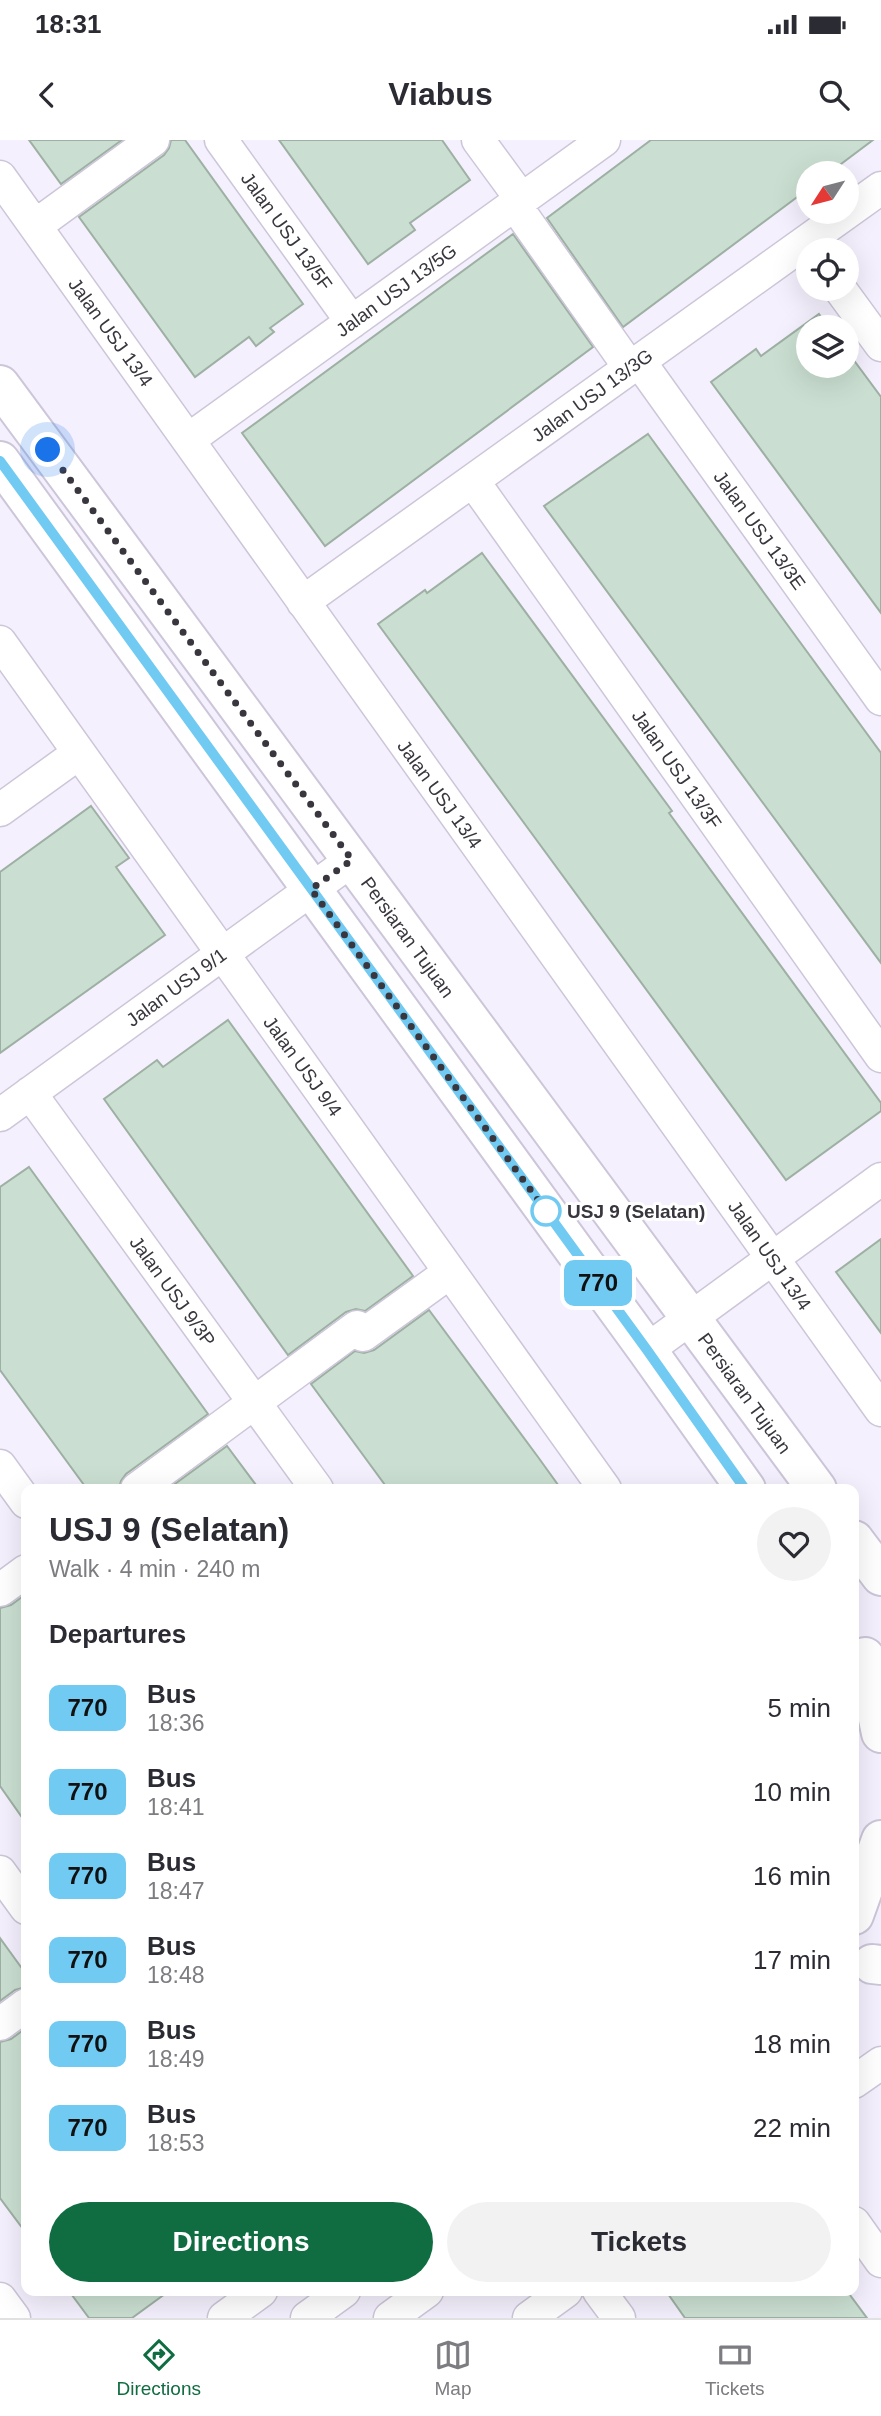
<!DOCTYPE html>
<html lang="en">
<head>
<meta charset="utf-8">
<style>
	body { margin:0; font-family:Helvetica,sans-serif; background:#f2f2f3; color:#2b2b33; height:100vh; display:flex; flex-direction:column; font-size:26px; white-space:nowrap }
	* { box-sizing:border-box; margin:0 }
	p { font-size:23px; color:#7c7c81 }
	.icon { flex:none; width:38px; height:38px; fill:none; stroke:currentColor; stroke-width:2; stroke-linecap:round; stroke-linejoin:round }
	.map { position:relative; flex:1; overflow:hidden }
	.sheet { position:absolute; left:21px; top:1344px; width:838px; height:812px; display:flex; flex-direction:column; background:#fff; border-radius:14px; box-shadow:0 7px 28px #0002 }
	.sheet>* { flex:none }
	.badge { padding:0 14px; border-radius:10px; font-size:24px; line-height:46px }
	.needle { width:46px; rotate:234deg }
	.fabs { position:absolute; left:796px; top:21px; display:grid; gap:14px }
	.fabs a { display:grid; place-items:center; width:63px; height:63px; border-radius:50%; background:#fff; box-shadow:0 7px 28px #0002; font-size:35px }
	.you { position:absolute; width:35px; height:35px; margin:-18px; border:5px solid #fff; border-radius:50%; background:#1a73e8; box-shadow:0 0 0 10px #1a73e833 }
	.map>.badge { position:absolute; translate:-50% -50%; box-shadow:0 0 0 4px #fff }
	h2 { padding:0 28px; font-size:26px; line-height:63px }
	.round { display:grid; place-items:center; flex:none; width:74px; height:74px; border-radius:37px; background:#f2f2f3 }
	.head { display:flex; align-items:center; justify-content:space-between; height:119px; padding:0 28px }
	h1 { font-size:33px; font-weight:600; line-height:52px }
	.primary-button { display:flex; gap:14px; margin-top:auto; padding:14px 28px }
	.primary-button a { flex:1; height:80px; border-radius:42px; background:#106d41; color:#fff; font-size:28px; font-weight:600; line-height:80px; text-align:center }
	.primary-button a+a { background:#f2f2f3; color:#2b2b33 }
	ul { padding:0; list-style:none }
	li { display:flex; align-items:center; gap:21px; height:84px; padding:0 28px }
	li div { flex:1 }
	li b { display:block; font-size:26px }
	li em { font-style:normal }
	li .badge { min-width:77px; font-weight:700; text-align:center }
	.status { display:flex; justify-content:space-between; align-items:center; height:49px; padding:0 35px; background:#fff; direction:ltr }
	.status svg { height:19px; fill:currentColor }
	header { display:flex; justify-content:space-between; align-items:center; height:91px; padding:0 28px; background:#fff; font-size:32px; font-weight:600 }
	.menu { display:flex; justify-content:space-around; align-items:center; height:98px; border-top:2px solid #e1e1e2; background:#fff; font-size:19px; color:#7c7c81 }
	.menu a { display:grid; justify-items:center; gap:4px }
	.menu .active { color:#106d41 }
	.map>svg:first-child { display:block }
</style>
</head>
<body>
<div class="status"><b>18:31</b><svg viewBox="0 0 49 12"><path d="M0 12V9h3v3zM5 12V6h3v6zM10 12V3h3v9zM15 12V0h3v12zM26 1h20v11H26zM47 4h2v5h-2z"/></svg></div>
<header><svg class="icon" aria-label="back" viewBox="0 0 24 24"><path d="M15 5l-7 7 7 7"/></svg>Viabus<svg class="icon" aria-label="search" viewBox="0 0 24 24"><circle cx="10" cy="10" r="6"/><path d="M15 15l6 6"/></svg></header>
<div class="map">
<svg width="881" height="2178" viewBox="0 0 881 2178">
	<rect width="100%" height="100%" fill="#f5f0fd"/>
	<path fill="#cadfd1" stroke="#9db0a3" stroke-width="2" d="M29 0H122L61 44Z
		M171 0H185L303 164 270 188 274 192 256 206 249 197 195 237 79 77 164 15 169 8Z
		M279 0H442L470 40 410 83 415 90 368 124Z
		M651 0H873L829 33H808V49L623 187 547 78Z
		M513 94 593 207 325 406 242 293Z
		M819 174 829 187H808V226H847V211L881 257V473L711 242 756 209 761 216Z
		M648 294 881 613V823L544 366Z
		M482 413 672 671 669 673 881 963V971L786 1040 378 484 425 450 427 453Z
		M91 666 129 718 116 727 165 795 0 913V732Z
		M228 880 413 1136 365 1171 356 1169 346 1172 288 1215 104 959 157 920 163 927Z
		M29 1027 208 1274 126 1334 121 1341 119 1349H87L0 1230V1047Z
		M881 1099V1193L836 1132Z
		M429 1170 538 1317 561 1349H388L311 1244 355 1211 364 1213 374 1210Z
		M227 1306 259 1349H168Z
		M26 1454V1683L0 1646V1468L11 1465Z
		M0 1798 26 1834V1847L15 1850 0 1861Z
		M26 1888V2093L0 2058V1902L11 1899Z
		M69 2151H169L132 2178H89Z
		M666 2151H847L867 2178H685Z"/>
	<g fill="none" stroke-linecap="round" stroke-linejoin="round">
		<defs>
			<path id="minor" d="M221 0 352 182
				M478 0 522 60
				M0 37 881 1270
				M515 65 630 228
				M35 86 153 0
				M840 149 881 205
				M639 221 881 559
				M188 300 604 0
				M473 341 881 916
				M303 462 881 48
				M0 502 605 1349
				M0 670 79 613
				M30 953 317 1349
				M0 975 352 720
				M363 1195 450 1132
				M647 1210 881 1039
				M0 1326 26 1362
				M137 1349 357 1187
				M0 1450 26 1431
				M0 1732 26 1768
				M0 1884 26 1865
				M854 1942 881 1923
				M854 2083 881 2121
				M599 2151 619 2178
				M0 2159 14 2178
				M224 2178 261 2151
				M307 2178 344 2151
				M390 2178 427 2151
				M529 2178 566 2151"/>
			<path id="major" d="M0 245 817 1349
				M0 321 647 1210 746 1349
				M854 1400 881 1436
				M865 1517 881 1593
				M854 1775 881 1700
				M872 1824 881 1825"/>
		</defs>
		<use href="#minor" stroke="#cdc6d9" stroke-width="35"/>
		<use href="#major" stroke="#cdc6d9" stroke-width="42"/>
		<use href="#minor" stroke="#fff" stroke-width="32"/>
		<use href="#major" stroke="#fff" stroke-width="38"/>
	</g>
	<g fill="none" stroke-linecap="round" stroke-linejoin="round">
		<defs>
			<path id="line" d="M0 321 647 1210 745 1349"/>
		</defs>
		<use href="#line" stroke="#fff" stroke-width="16"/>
		<use href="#line" stroke="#71caf2" stroke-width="10"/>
		<path stroke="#39363e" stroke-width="7" stroke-dasharray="0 12.6" d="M48 310 352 720 311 749 551 1078 546 1071"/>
	</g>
	<circle fill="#fff" stroke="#71caf2" stroke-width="3.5" cx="546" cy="1071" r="14"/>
	<g text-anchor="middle" stroke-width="6" stroke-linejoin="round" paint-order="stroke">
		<g font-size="19" fill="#39363e" stroke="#fff">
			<text transform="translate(287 91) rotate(54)" y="7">Jalan USJ 13/5F</text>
			<text transform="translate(396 150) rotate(-36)" y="7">Jalan USJ 13/5G</text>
			<text transform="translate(111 192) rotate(54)" y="7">Jalan USJ 13/4</text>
			<text transform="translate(592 255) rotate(-36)" y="7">Jalan USJ 13/3G</text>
			<text transform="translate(760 390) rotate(54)" y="7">Jalan USJ 13/3E</text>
			<text transform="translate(677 629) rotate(55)" y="7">Jalan USJ 13/3F</text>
			<text transform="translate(440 654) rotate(54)" y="7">Jalan USJ 13/4</text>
			<text transform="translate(408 797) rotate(54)" y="7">Persiaran Tujuan</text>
			<text transform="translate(176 847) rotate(-36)" y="7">Jalan USJ 9/1</text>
			<text transform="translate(303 926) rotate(54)" y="7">Jalan USJ 9/4</text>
			<text transform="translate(770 1115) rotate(55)" y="7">Jalan USJ 13/4</text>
			<text transform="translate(173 1151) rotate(54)" y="7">Jalan USJ 9/3P</text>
			<text transform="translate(745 1253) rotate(54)" y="7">Persiaran Tujuan</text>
		</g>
		<g font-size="19" font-weight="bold" fill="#39363e" stroke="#fff" text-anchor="start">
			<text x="567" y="1078">USJ 9 (Selatan)</text>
		</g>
	</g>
</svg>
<div class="fabs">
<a><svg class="needle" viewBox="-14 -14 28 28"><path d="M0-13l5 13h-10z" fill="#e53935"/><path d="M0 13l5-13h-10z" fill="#7c7c81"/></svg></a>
<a><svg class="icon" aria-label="locate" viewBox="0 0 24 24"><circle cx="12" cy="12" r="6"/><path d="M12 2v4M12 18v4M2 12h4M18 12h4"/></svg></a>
<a><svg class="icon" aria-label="layers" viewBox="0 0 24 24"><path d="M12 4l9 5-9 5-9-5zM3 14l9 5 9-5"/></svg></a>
</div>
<div class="you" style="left:48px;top:310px"></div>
<b class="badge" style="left:598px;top:1143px;background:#71caf2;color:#111">770</b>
<section class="sheet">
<div class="head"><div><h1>USJ 9 (Selatan)</h1><p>Walk · 4 min · 240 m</p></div><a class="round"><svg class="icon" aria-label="heart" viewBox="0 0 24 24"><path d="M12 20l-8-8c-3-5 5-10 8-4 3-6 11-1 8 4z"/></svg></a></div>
<h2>Departures</h2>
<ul>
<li><span class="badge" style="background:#71caf2;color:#111">770</span><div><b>Bus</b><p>18:36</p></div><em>5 min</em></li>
<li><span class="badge" style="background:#71caf2;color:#111">770</span><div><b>Bus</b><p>18:41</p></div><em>10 min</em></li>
<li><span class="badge" style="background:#71caf2;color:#111">770</span><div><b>Bus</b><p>18:47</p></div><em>16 min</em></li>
<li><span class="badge" style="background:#71caf2;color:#111">770</span><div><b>Bus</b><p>18:48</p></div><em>17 min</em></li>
<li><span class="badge" style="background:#71caf2;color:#111">770</span><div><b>Bus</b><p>18:49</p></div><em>18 min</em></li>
<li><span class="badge" style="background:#71caf2;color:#111">770</span><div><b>Bus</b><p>18:53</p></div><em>22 min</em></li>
</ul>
<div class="primary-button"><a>Directions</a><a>Tickets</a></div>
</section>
</div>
<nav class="menu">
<a class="active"><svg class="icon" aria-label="directions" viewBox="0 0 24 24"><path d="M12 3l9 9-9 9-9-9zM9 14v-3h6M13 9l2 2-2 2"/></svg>Directions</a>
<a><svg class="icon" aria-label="map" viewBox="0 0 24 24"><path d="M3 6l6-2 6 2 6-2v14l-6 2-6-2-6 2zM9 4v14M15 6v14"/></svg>Map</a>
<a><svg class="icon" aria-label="tickets" viewBox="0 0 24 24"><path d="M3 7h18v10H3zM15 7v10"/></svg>Tickets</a>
</nav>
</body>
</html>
